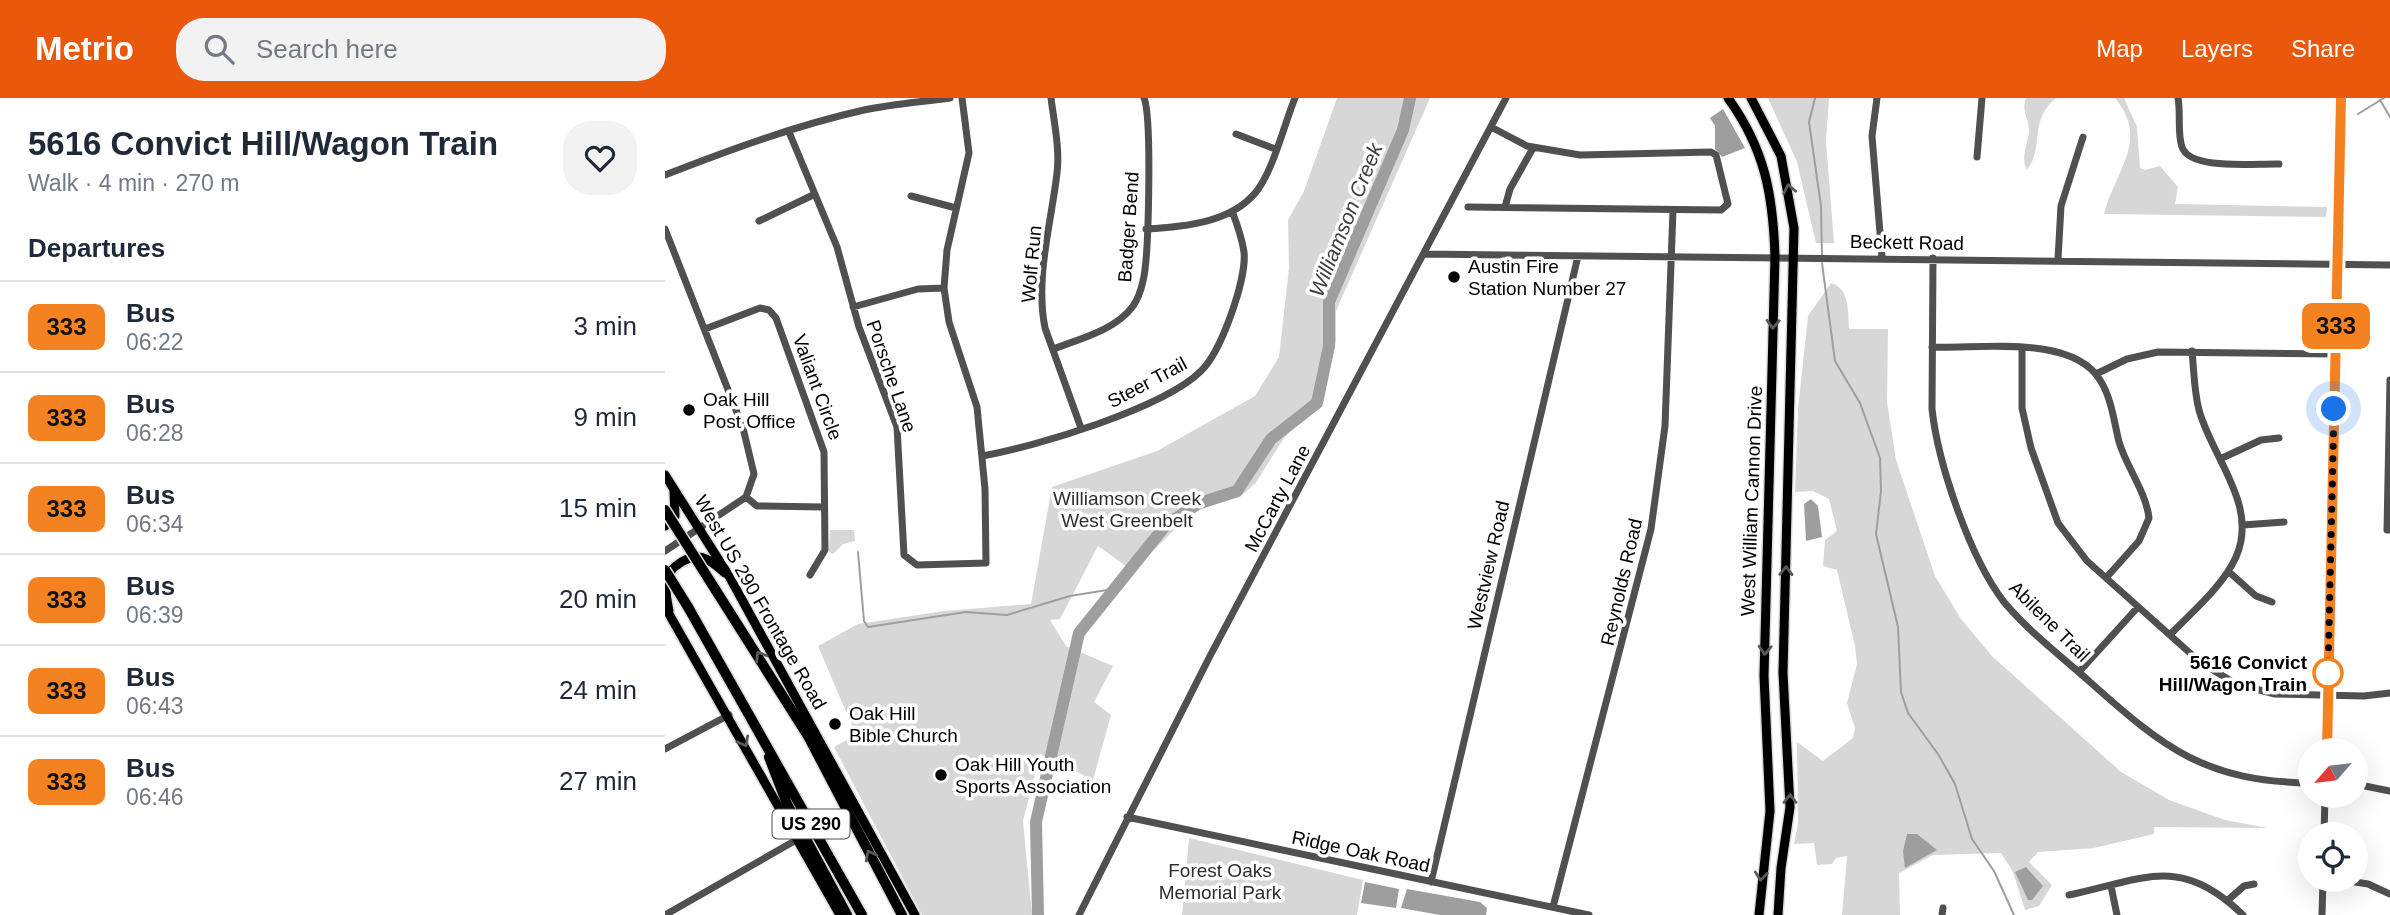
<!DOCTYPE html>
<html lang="en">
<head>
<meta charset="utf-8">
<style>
	body { margin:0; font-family:Helvetica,sans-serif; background:#f2f2f3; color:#1f2937; height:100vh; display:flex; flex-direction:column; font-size:26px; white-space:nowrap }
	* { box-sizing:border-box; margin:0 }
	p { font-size:23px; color:#747a83 }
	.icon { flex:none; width:38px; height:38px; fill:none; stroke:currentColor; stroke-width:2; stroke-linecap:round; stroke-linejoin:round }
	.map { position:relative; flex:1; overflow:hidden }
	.sheet { display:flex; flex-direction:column; background:#fff; width:665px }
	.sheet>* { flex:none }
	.badge { padding:0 14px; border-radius:10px; font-size:24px; line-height:46px }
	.needle { width:46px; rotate:242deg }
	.tools { position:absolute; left:1633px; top:640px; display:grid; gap:14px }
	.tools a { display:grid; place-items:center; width:70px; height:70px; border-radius:50%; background:#fff; box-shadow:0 7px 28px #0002; font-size:35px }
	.you { position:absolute; width:35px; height:35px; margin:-18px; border:5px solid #fff; border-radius:50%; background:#1a73e8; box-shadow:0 0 0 10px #1a73e833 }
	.map>.badge { position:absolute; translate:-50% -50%; box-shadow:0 0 0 4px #fff }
	h2 { padding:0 28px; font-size:26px; line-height:63px }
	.round { display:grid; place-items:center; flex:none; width:74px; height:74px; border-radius:28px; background:#f2f2f3 }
	.headline { display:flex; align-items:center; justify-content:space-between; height:119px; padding:0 28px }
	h1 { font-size:33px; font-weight:700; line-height:52px }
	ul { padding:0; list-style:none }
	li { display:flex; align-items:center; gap:21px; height:91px; padding:0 28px; border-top:2px solid #e0e1e3 }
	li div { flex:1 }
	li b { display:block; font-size:26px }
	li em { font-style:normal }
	li .badge { min-width:77px; font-weight:700; text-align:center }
	header { display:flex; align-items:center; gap:42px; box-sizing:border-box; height:98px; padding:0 35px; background:#ea580c; color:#fff }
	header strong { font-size:33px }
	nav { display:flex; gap:38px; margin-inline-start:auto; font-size:24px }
	.search { width:490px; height:63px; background:#f2f2f3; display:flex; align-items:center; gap:18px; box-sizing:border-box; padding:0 24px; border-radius:28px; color:#747a83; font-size:26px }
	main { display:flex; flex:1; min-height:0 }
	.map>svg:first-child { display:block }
</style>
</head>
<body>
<header>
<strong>Metrio</strong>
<div class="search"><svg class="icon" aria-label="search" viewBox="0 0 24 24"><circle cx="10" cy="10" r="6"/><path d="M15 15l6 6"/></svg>Search here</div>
<nav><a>Map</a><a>Layers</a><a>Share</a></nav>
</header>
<main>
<section class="sheet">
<div class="headline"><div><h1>5616 Convict Hill/Wagon Train</h1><p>Walk · 4 min · 270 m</p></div><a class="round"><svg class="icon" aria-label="heart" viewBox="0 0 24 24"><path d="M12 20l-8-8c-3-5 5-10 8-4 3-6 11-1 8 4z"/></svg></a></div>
<h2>Departures</h2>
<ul>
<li><span class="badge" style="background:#f58220;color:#111">333</span><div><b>Bus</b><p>06:22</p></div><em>3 min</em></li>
<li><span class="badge" style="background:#f58220;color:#111">333</span><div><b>Bus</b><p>06:28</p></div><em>9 min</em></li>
<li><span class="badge" style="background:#f58220;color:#111">333</span><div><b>Bus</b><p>06:34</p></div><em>15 min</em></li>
<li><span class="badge" style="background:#f58220;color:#111">333</span><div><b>Bus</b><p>06:39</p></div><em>20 min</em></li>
<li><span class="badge" style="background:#f58220;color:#111">333</span><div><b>Bus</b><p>06:43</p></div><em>24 min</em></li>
<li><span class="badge" style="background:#f58220;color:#111">333</span><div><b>Bus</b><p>06:46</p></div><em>27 min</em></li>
</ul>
</section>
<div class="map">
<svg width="1725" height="817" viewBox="0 0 1725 817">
	<rect width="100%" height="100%" fill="#fff"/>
	<path fill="#d7d7d7" d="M672 0H765L671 213V244L663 274 650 304 619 340 590 386 575 399 536 411 517 424 468 473 433 448 395 521 385 522 401 548 448 568 429 604 446 617 428 682 375 656 358 723 367 817H257L169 649 191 637 153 548 193 526 279 513 366 506 387 389 492 353 590 298 614 259 624 170 623 122 639 93Z
		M1103 0H1164L1161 43 1169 145H1151L1132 64Z
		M1361 0H1391C1363 23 1380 48 1362 72 1355 60 1363 46 1364 33 1364 19 1356 15 1361 0Z
		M1450 0H1459L1472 29 1475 70 1480 72 1495 68 1513 89 1510 106 1662 109 1661 119 1439 116C1450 72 1485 43 1450 0Z
		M1166 185C1185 190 1183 215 1184 231H1223L1222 304 1231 362 1270 478 1296 521 1327 558 1456 674 1504 702 1560 722 1603 730 1489 729V736L1429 750 1373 754 1364 764 1387 787 1374 808 1360 812 1348 774 1336 755 1268 757 1234 775 1235 817H1177L1182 758 1171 760 1167 766 1152 767 1149 745 1129 746 1133 725 1132 644 1158 663 1188 640 1190 630 1182 605 1192 566 1190 548 1172 472 1158 468 1160 442 1172 433 1164 401 1148 393 1130 394 1133 311 1143 218Z
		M165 432H189L190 443 178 446 168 456 164 454Z
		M524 740 698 782 692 817H517Z"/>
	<path fill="#9e9e9e" d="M1058 11 1080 50 1057 59 1050 51V28L1045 20Z
		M1146 401 1153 408 1157 439 1141 443 1139 406Z
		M1242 736H1252L1272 752 1240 770 1238 753Z
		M1361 769 1378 788 1367 802H1363L1350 774Z
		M700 784 734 791 731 810 696 805Z
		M742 791 815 804 822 810 821 817H775L736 810Z"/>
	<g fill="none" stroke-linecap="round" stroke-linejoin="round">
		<path stroke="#9e9e9e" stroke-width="2" d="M1150 0 1144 24 1156 108 1157 159
			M1715 2 1725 19
			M1693 16 1719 0
			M1157 165 1170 263 1195 305 1215 360 1216 393 1211 436 1233 529 1236 594 1243 615 1273 656 1290 686 1307 741 1329 773 1349 817
			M193 454 199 523 203 529 301 514 342 517 405 498 448 491"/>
		<path stroke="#9e9e9e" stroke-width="12" d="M373 817 371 724 414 535 500 428 532 406 572 393 606 341 652 305 664 248V204L738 32 745 0"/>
		<defs>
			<path id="major" d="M1063 0C1100 51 1108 97 1110 158L1099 578 1105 713 1094 817
				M1086 0 1116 58 1129 130 1118 575 1125 709 1116 770 1113 817
				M0 377 64 478 250 817
				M0 428 10 418 9 392
				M0 509 175 817
				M4 513C2 503 0 494 1 484 3 469 26 454 41 461 48 464 54 470 60 475"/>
			<path id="highway" d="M50 491 143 638 237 817
				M23 509 197 817
				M104 659 122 706 182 817"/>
		</defs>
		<use href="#major" stroke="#dbdbdb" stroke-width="12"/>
		<use href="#highway" stroke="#dbdbdb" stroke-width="13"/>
		<path stroke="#505050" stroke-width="7" d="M386 0C389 24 395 51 392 75 386 127 370 179 380 230L416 330
			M1212 0 1207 38 1217 159
			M1513 0C1516 16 1512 34 1517 49 1525 73 1592 65 1614 66
			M124 34 172 149 194 229 232 329 239 457 252 467 321 465 320 391 312 309 284 224 279 190 282 152 304 55 297 0
			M571 36 610 51
			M1312 59 1317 0
			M0 77C64 52 132 27 199 12 227 6 256 4 285 0
			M246 98 291 110
			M803 109 1056 112 1063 106 1051 57 1046 54 915 57 862 48 826 29
			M840 109 845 91 868 50
			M94 123 148 97
			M0 131 78 330 89 376 81 399 0 453
			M481 131C518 129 566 125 591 94 608 73 619 27 630 0
			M759 156 1725 167
			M1268 160 1267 311C1273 366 1305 460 1339 504 1364 534 1396 558 1425 584 1500 651 1540 683 1645 685
			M1393 161 1396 108 1418 39
			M188 209 253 191 279 190
			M40 231 95 210 104 212 111 220 159 354 160 452 145 477
			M1267 249C1315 251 1407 236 1435 282 1447 301 1449 324 1454 344 1462 370 1481 394 1484 420L1474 443 1441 480
			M388 251C414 241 451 232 468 208 473 201 476 192 478 183 484 160 487 19 479 0
			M1357 251V310L1366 350 1393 425 1422 463 1535 564 1571 586 1610 596 1699 598 1725 595
			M1431 276 1462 261 1493 254 1670 256
			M1725 282 1722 432H1725
			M317 358C370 349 499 310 536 273 556 254 582 181 579 154 577 140 572 126 567 113
			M1555 361 1596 342 1614 340
			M81 399 92 408 159 409
			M1578 427 1619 424
			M1563 473 1591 498 1607 504
			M1505 537C1527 514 1558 488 1571 459 1594 407 1547 360 1534 312 1529 293 1529 273 1527 253
			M1414 574 1473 509
			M0 651 64 617
			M1662 653 1676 0
			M1690 686 1725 693
			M462 719 924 817
			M1659 737 1660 698
			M1677 782 1703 786 1725 796
			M766 784 913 158
			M1446 788 1452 817
			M1404 797C1479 781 1516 756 1578 817
			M1563 802 1579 788 1589 786
			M888 809 986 431 1000 328 1008 112
			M0 817 133 741
			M414 817 545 558 841 0
			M1277 817 1278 810
			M1657 817 1658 782"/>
		<use href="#major" stroke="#000" stroke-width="9"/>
		<use href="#highway" stroke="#000" stroke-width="10"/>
		<defs>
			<path id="highway-bridge" d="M0 412 50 491
				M0 472 23 509"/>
		</defs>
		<use href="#highway-bridge" stroke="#dbdbdb" stroke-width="13" stroke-linecap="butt"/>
		<use href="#highway-bridge" stroke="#000" stroke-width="10"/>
	</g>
	<defs><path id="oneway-chevron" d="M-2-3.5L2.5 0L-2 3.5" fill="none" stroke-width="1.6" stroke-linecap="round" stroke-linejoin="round" transform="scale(1.75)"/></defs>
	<g stroke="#595959">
		<use href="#oneway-chevron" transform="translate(1124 91) rotate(-101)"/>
		<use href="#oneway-chevron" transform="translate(1108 226) rotate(92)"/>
		<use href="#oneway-chevron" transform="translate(1121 473) rotate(-89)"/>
		<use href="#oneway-chevron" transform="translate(1100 552) rotate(92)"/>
		<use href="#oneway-chevron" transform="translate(95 558) rotate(-122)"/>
		<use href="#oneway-chevron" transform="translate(79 644) rotate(61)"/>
		<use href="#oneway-chevron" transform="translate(1125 701) rotate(-90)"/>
		<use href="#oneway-chevron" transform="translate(205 757) rotate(-118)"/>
		<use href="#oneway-chevron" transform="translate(1096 778) rotate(96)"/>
	</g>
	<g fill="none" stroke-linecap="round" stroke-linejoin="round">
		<defs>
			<path id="line" d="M1662 653 1676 0"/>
		</defs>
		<use href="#line" stroke="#fff" stroke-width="16"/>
		<use href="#line" stroke="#f58220" stroke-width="10"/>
		<path stroke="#000" stroke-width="7" stroke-dasharray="0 12.6" d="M1663 575 1669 311"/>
	</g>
	<g fill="#000" stroke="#fff" stroke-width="2.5">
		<circle cx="789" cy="179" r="7"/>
		<circle cx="24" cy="312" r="7"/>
		<circle cx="170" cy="626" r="7"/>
		<circle cx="276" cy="677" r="7"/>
	</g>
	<circle fill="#fff" stroke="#f58220" stroke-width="3.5" cx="1663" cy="575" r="14"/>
	<g text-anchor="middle" stroke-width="7" stroke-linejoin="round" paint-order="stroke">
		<rect fill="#fff" stroke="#4c4c4c" stroke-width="2" x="107.5" y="711.5" width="77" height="29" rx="5"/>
		<g font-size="18" font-weight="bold" fill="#000">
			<text x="146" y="732">US 290</text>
		</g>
		<g font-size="19" fill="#000" stroke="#fff">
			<text transform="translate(463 129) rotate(-86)" y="7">Badger Bend</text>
			<text transform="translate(1242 144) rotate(1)" y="7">Beckett Road</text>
			<text transform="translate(366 166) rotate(-85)" y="7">Wolf Run</text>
			<text transform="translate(227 278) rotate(71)" y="7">Porsche Lane</text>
			<text transform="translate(482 284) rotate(-28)" y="7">Steer Trail</text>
			<text transform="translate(153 289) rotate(70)" y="7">Valiant Circle</text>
			<text transform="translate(612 400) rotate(-62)" y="7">McCarty Lane</text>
			<text transform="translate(1086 403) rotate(-88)" y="7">West William Cannon Drive</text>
			<text transform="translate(823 467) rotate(-77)" y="7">Westview Road</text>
			<text transform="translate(956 484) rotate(-77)" y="7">Reynolds Road</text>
			<text transform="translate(96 504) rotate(60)" y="7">West US 290 Frontage Road</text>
			<text transform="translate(1385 523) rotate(45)" y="7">Abilene Trail</text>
			<text transform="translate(696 753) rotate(12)" y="7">Ridge Oak Road</text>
		</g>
		<g font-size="19" fill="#000" stroke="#fff" text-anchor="start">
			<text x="803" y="175">Austin Fire<tspan x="803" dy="22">Station Number 27</tspan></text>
			<text x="38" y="308">Oak Hill<tspan x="38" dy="22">Post Office</tspan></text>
			<text x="184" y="622">Oak Hill<tspan x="184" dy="22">Bible Church</tspan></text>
			<text x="290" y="673">Oak Hill Youth<tspan x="290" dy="22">Sports Association</tspan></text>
		</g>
		<g font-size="19" fill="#2e2e2e" stroke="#fff">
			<text x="462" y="407">Williamson Creek<tspan x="462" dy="22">West Greenbelt</tspan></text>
			<text x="555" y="779">Forest Oaks<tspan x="555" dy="22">Memorial Park</tspan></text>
		</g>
		<g font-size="19" font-weight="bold" fill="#000" stroke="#fff" text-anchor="end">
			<text x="1642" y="571">5616 Convict<tspan x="1642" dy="22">Hill/Wagon Train</tspan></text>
		</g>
		<g font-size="21" font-style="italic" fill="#3f3f3f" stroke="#fff">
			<text transform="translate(681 122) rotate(-68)" y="7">Williamson Creek</text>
		</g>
	</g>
</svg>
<div class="tools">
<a><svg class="needle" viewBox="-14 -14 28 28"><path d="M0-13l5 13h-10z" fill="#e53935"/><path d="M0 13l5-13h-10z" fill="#747a83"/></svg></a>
<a><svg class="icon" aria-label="locate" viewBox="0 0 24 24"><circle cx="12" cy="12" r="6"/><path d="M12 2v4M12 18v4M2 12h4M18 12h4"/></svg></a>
</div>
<div class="you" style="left:1669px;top:311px"></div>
<b class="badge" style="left:1671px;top:228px;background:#f58220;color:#111">333</b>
</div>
</main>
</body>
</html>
